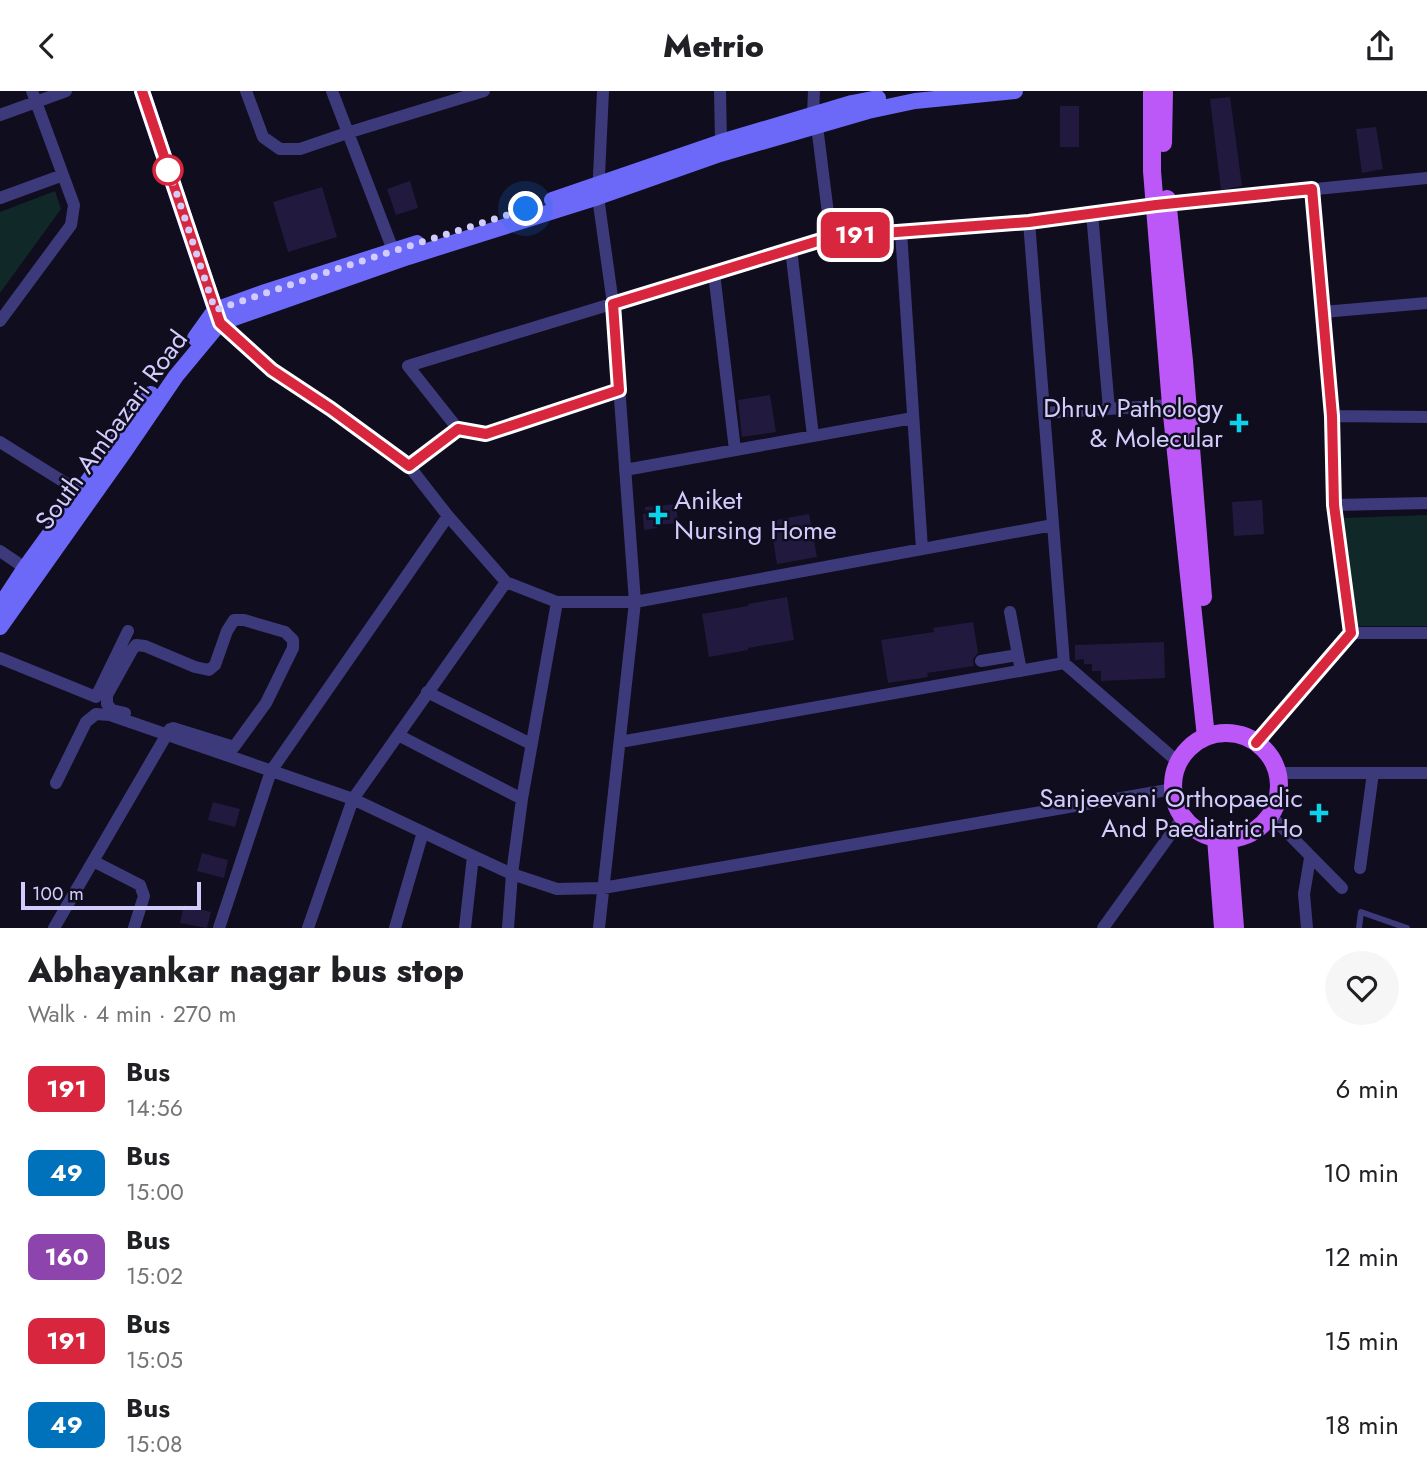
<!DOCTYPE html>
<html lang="en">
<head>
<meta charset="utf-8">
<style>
	body { margin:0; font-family:Jost,sans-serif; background:#f6f6f6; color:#202124; height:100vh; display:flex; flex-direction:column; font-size:26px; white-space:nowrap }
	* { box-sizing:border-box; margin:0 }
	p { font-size:23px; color:#757577 }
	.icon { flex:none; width:38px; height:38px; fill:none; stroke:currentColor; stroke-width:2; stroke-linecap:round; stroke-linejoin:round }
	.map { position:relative; height:837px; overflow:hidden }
	.side { display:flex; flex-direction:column; background:#fff; flex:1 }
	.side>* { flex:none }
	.badge { padding:0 14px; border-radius:10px; font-size:24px; line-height:46px }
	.scale { position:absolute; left:21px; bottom:18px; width:180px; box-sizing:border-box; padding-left:7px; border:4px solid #d2ccfd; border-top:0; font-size:19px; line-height:24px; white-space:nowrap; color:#d2ccfd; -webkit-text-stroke:5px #100d1e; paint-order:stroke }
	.you { position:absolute; width:35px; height:35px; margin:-18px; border:5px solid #fff; border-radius:50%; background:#1a73e8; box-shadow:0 0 0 10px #1a73e833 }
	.map>.badge { position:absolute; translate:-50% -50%; box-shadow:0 0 0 4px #fff }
	.round { display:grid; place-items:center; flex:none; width:74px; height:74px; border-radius:37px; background:#f6f6f6 }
	.overview { display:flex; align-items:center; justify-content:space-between; height:119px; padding:0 28px }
	h1 { font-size:33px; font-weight:800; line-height:52px }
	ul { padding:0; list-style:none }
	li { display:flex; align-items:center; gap:21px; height:84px; padding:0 28px }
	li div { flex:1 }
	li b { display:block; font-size:26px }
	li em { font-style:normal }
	li .badge { min-width:77px; font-weight:700; text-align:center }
	header { display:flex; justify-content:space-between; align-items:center; height:91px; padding:0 28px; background:#fff; font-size:32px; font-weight:800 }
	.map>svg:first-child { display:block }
</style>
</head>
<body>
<header><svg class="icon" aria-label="back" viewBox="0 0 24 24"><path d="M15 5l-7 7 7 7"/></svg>Metrio<svg class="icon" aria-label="share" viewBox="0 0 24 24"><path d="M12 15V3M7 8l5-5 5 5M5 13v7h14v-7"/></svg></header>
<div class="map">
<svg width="1427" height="837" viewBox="0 0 1427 837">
	<rect width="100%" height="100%" fill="#100d1e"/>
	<path fill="#102827" d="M55 100 61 118 0 202V121Z
		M1427 424V535H1355L1343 427Z"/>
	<path fill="#211a3e" d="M1230 6 1242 95 1221 99 1210 8Z
		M1060 15H1079V56H1060Z
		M1376 36 1383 78 1362 82 1356 38Z
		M410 90 418 117 396 124 387 98Z
		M322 96 337 146 288 161 273 111Z
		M770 304 776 341 742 346 738 309Z
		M1262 409 1264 443 1234 445 1232 411Z
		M676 413 678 432 656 434 657 437 644 439 643 423H646L645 416Z
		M809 423 817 466 777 473 770 430Z
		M787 506 794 549 748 557V559L709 566 702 523 748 515V513Z
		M973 531 978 562 973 568 974 575 927 582 928 586 888 592 881 549 934 541 933 537Z
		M1164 551 1165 587 1101 590V580H1092V573H1084V568L1075 569V554Z
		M213 711 240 718 235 736 208 729Z
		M202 762 228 769 224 787 197 780Z
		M184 814 211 821 207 837 180 832Z"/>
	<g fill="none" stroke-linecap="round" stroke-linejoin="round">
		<path stroke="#3d3a7b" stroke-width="6" d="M1359 837 1361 821 1407 837"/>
		<path stroke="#3d3a7b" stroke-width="12" d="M246 0 263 46 280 58H300L347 42 484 0
			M332 0 393 159
			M720 0 721 51
			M0 24 66 0
			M813 24 814 0
			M817 35 831 146
			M0 107 63 84
			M1092 122 1109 318
			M1029 131 1064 572
			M901 141 922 458
			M791 158 813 345
			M714 182 735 359
			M1323 221 1427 212
			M0 230 71 134 74 114 32 0
			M220 232 272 279 331 318 409 375 448 425 506 491 557 511H635L1053 434
			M619 299 486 343 458 338 408 275 831 146 1029 131 1156 114 1427 87
			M1044 322 1171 314
			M1332 325 1427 326
			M0 351 80 401
			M409 375 458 338
			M625 379 913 327
			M1334 414 1427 412
			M0 460 25 477
			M1010 521 1021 580
			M1351 542H1427
			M0 567 96 606 128 540
			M981 570 1018 564
			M427 601 531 653
			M125 622 112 619 107 613V604L132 559 136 554 145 555 195 576 209 579 215 574 227 540 234 529H244L285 541 293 549V557L266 612 234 656 173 637
			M398 644 522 708
			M620 651 1064 572 1178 671
			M1256 652 1351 542 1334 414 1332 325 1312 98
			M1277 682H1427
			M56 692 86 631 96 623 110 624 353 708 473 765 512 783 557 798 603 797 1173 698
			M1270 724 1342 797
			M93 770 140 794 144 805 134 837
			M1360 777 1373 682
			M54 837 170 638
			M219 837 271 680 448 425
			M308 837 353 708 506 491
			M395 837 423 741
			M465 837 473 765
			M508 837 512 783 522 708 557 511
			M599 837 635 511 613 213 598 106 603 0
			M1103 837 1183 726
			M1307 837 1304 803 1310 767"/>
		<path stroke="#6c68f8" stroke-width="16" d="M142 0 218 227
			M552 109 721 51 852 12 878 7
			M195 247 215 219 265 201 417 152
			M0 515 25 477 151 303
			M0 536 124 361 176 285 220 232 408 166 598 106 720 63 868 20 915 10 1015 0"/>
		<path stroke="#bd58f8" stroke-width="18" d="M1152 0V80L1171 314 1206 646
			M1163 52 1164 0
			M1167 108 1184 270 1203 506
			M1173 695a53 53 0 1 1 106 0a53 53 0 1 1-106 0Z
			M1216 747 1223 837
			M1228 748 1235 837"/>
	</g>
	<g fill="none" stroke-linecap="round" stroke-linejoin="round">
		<defs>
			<path id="line" d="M142 0 220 232 272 279 331 318 409 375 458 338 486 343 619 299 613 213 831 146 1029 131 1156 114 1312 98 1332 325 1334 414 1351 542 1256 652"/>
		</defs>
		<use href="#line" stroke="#fff" stroke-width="16"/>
		<use href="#line" stroke="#d7263d" stroke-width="10"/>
		<path stroke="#d2ccfd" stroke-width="7" stroke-dasharray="0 12.6" d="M168 79 167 73 215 219 343 176 526 118"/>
	</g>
	<circle fill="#fff" stroke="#d7263d" stroke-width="3.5" cx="168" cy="79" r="14"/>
	<g fill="#0ad3eb" stroke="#100d1e" stroke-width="2.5">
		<path d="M1235.5 321.5h7v7h7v7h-7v7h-7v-7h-7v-7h7z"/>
		<path d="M654.5 413.5h7v7h7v7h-7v7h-7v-7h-7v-7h7z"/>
		<path d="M1315.5 711.5h7v7h7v7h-7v7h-7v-7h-7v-7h7z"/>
	</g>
	<g text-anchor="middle" stroke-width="5" stroke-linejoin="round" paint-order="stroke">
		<g font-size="26" fill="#d2ccfd" stroke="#100d1e" text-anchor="end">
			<text x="1223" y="326">Dhruv Pathology<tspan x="1223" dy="30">&amp; Molecular</tspan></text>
			<text x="674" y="418" text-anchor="start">Aniket<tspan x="674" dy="30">Nursing Home</tspan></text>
			<text x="1303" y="716">Sanjeevani Orthopaedic<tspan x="1303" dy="30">And Paediatric Ho</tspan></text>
		</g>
		<g font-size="26" fill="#d2ccfd" stroke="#100d1e">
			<text transform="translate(111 339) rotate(-54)" y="9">South Ambazari Road</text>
		</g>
	</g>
</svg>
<div class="scale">100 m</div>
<div class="you" style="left:526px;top:118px"></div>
<b class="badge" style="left:855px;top:144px;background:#d7263d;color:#fff">191</b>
</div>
<section class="side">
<div class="overview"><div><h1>Abhayankar nagar bus stop</h1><p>Walk · 4 min · 270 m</p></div><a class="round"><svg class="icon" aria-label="heart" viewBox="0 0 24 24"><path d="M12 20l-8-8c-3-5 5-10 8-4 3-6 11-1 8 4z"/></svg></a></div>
<ul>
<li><span class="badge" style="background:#d7263d;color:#fff">191</span><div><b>Bus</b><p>14:56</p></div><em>6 min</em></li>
<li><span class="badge" style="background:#0072bc;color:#fff">49</span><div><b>Bus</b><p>15:00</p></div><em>10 min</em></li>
<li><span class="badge" style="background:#8e44ad;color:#fff">160</span><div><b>Bus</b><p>15:02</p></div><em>12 min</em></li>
<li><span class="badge" style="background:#d7263d;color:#fff">191</span><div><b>Bus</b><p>15:05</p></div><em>15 min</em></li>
<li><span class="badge" style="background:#0072bc;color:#fff">49</span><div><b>Bus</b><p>15:08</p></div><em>18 min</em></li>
</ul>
</section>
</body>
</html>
